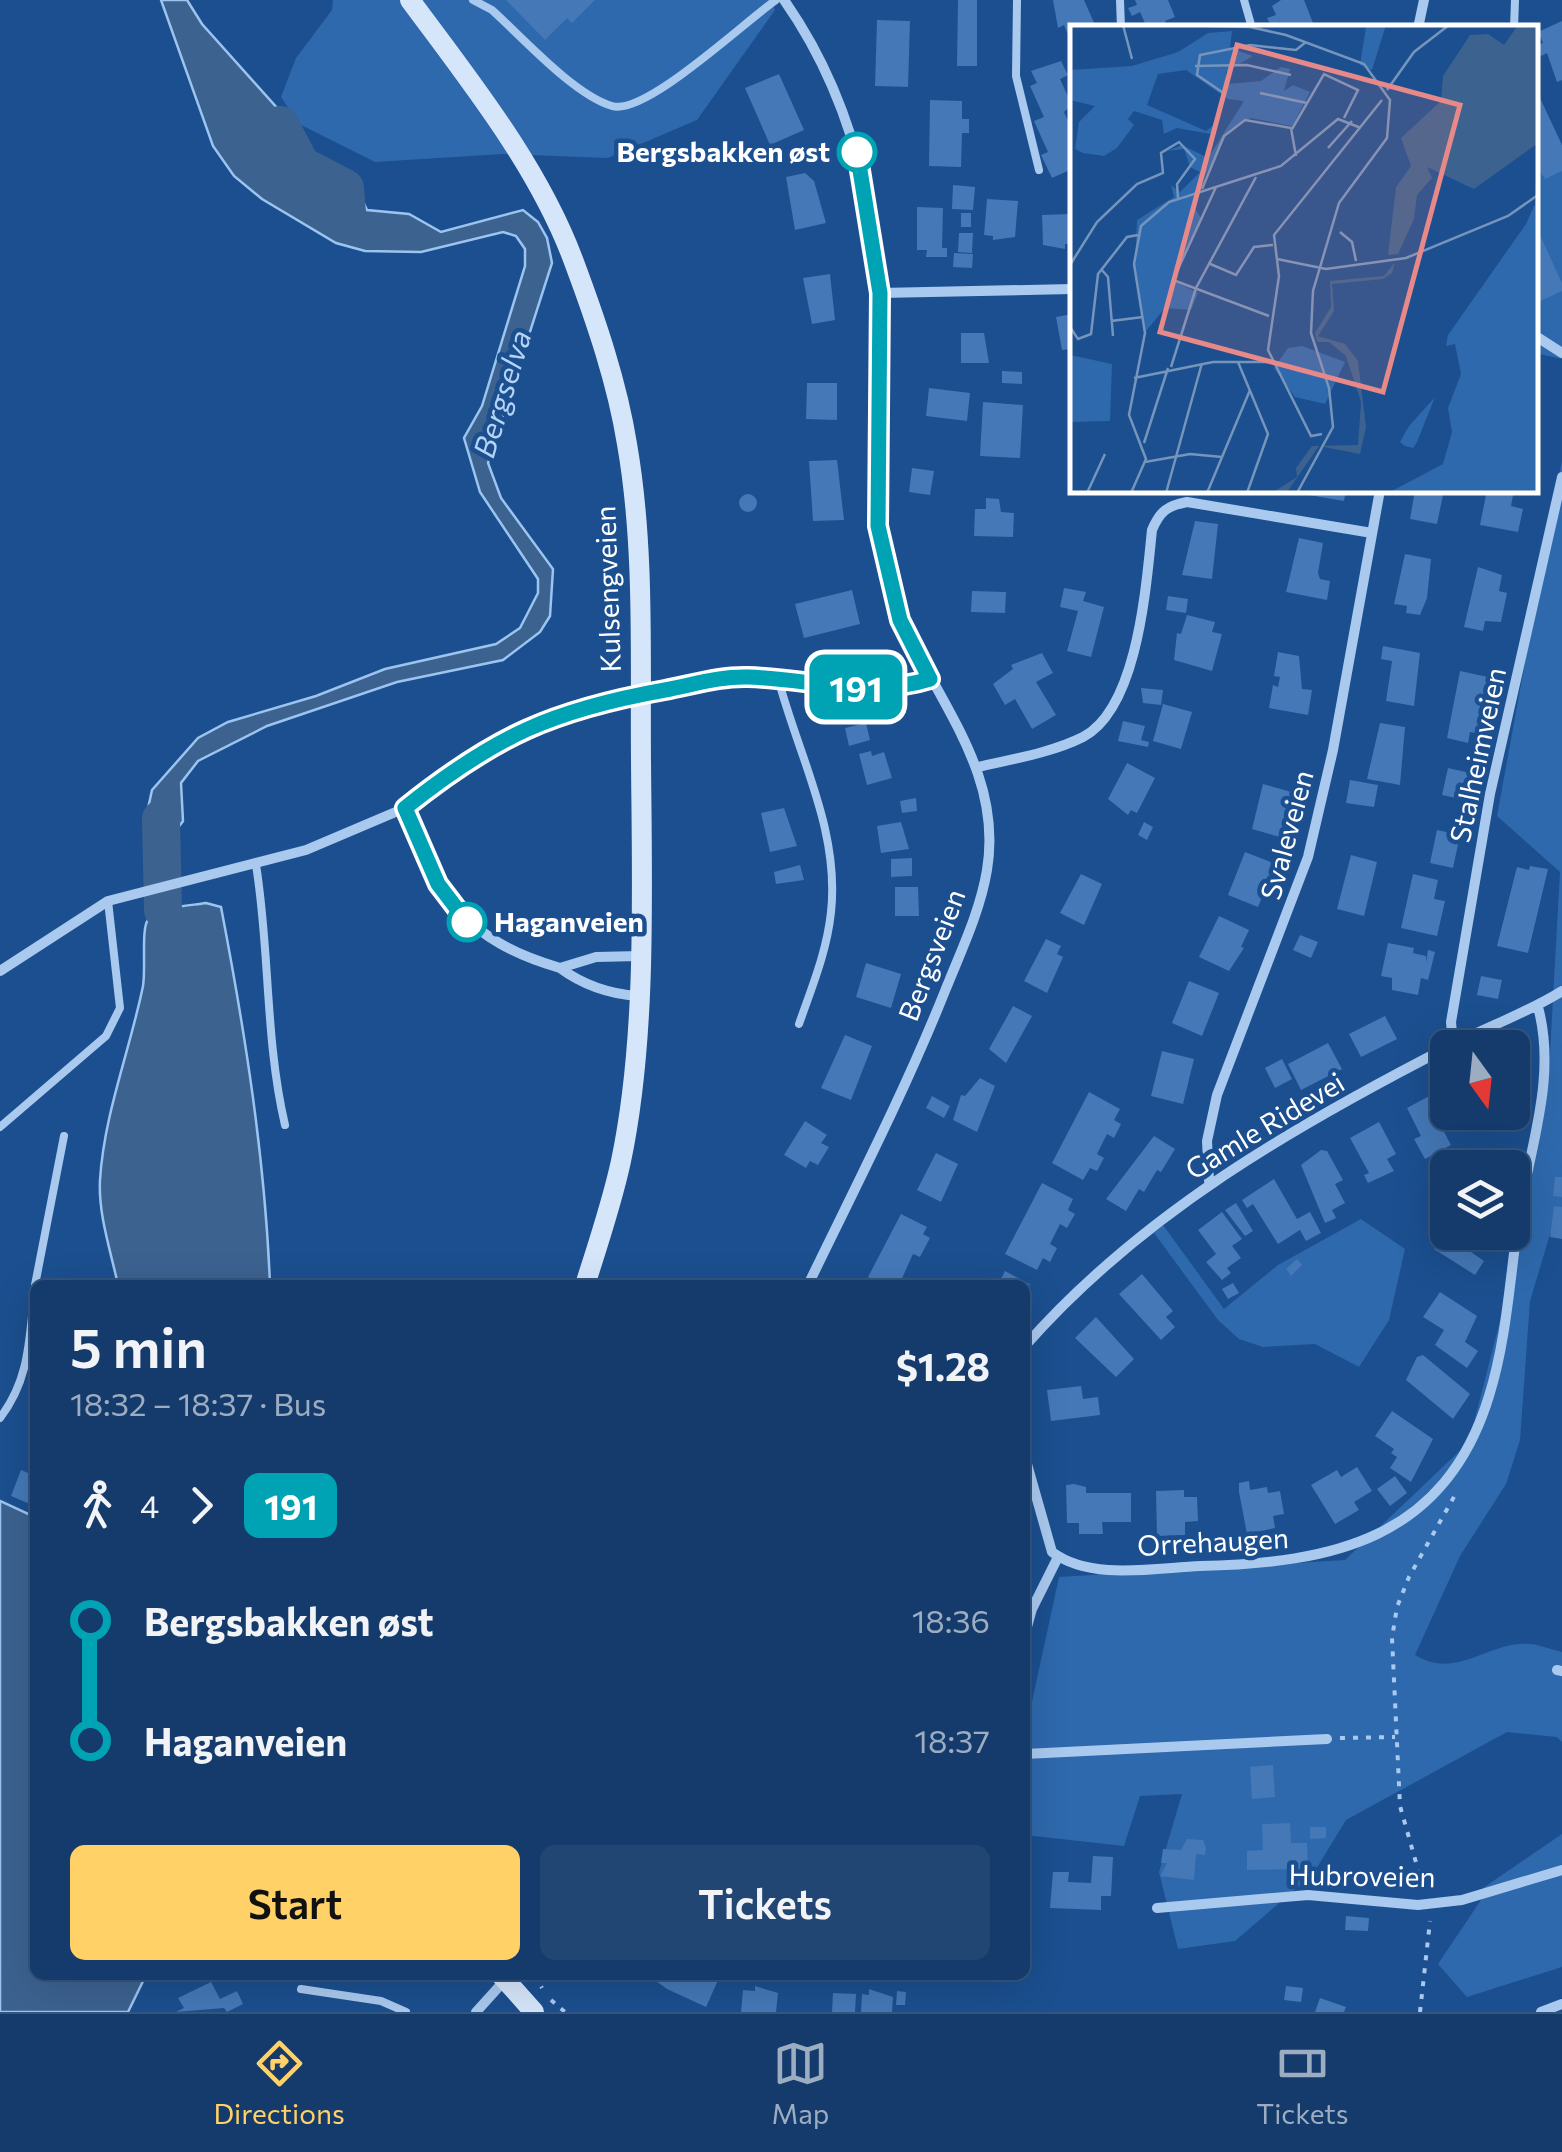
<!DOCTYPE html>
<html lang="en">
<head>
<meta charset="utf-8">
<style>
	body { margin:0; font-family:Commissioner,sans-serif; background:#214673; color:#f1f3f6; height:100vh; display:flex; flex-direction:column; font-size:38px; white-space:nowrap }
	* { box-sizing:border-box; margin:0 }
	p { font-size:32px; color:#9dadc1 }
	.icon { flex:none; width:55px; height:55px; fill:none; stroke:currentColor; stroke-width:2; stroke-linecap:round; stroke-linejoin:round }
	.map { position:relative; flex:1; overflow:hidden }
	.side { position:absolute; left:30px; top:1280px; width:1000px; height:700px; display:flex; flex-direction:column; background:#143b6b; border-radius:15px; box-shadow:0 10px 40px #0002,0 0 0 2px #33557e }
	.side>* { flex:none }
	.badge { padding:0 20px; border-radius:15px; font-size:35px; line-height:65px }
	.needle { width:65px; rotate:165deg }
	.controls { position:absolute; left:1430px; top:1030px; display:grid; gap:20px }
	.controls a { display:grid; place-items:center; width:100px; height:100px; border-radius:15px; background:#143b6b; box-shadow:0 10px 40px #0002,0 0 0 2px #33557e; font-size:50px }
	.map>.badge { position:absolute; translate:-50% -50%; box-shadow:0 0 0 5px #fff }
	.legs { display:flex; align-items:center; gap:15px; height:110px; padding:0 40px; font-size:32px }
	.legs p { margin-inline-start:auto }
	.headline { display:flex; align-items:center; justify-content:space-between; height:170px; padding:0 40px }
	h1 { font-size:55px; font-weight:600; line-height:75px }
	.primary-button { display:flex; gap:20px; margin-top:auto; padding:20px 40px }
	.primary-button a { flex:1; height:115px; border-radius:15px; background:#ffd166; color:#111; font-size:40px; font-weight:600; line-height:115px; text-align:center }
	.primary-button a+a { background:#214673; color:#f1f3f6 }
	ul { padding:0 40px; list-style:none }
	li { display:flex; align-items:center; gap:35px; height:120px; font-size:38px }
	li i { display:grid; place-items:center; width:15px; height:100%; margin:0 12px; background:currentColor }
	li i::after { content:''; width:25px; height:25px; margin:-12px; border:8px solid; border-radius:50%; background:#143b6b }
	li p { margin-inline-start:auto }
	li:first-child i { background:linear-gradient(#0000 50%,currentColor 0) }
	li:last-child i { background:linear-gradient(currentColor 50%,#0000 0) }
	.tab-bar { display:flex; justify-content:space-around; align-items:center; height:140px; border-top:2px solid #33557e; background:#143b6b; font-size:28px; color:#9dadc1 }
	.tab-bar a { display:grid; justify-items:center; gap:5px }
	.tab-bar .selected { color:#ffd166 }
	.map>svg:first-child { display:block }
</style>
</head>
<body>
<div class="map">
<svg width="1562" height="2012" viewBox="0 0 1562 2012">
	<rect width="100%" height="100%" fill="#1b4f8f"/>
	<path fill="#2e69ad" d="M333 0H771L775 10 697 120 608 158 503 154 375 162 299 124 281 97 296 58 332 10Z
		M1562 165V359L1535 353V170Z
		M1562 460V1221H1554L1530 1301 1520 1440 1506 1484 1460 1556 1415 1655C1457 1681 1489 1640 1531 1644 1541 1645 1552 1650 1562 1652V1742L1557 1737 1507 1732 1346 1820 1313 1874 1235 1941 1178 1949 1159 1872 1182 1794 1140 1796 1124 1846 1025 1835V1734L1059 1577 1345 1560 1469 1442 1516 1258 1549 1071 1560 872 1497 816Z
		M1361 1219 1405 1249 1389 1320 1359 1367 1315 1344 1263 1347 1239 1339 1218 1320 1154 1233 1163 1225 1224 1309 1278 1265Z
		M1562 1834V1967L1467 1997 1438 1964 1481 1900 1483 1888Z"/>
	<path fill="#3c6290" stroke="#9cc4f0" stroke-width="2.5" d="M161 0H187L202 24 304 138 305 167C328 189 351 171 367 210L409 214 441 232 523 210 538 222 547 238 552 263 488 463 501 498 553 569 550 616 540 632 503 660 397 682 267 726 198 761 181 783 183 821 169 840 166 868 153 870 144 827 152 790 198 738 228 722 316 696 385 669 496 644 520 628 538 593V579L480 492 464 438 482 406 525 266V249L516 236 503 232 421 252 365 251 336 243 262 199 234 176 213 146Z
		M206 903 221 907C245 1032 265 1158 270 1285H118C111 1252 98 1214 100 1180 104 1114 130 1050 143 986 146 969 141 928 148 920 161 906 188 906 206 903Z
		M0 1501 35 1517V1975H146L128 2012H0Z"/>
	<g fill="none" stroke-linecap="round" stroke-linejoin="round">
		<path stroke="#3c6290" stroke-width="38" d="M280 125 301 165 345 188 347 213
			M161 819 163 910"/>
	</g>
	<path fill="#4478b7" d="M506 0H595L572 23 567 18 545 40Z
		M958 0H977V66H957Z
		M1053 0H1084L1095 25 1072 28 1069 37 1064 25 1058 28Z
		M1135 0H1168L1175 17 1165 21 1168 28H1147L1140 12 1132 16 1128 8 1137 5Z
		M1281 0H1304L1315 28H1282L1280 22 1271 26 1267 18 1276 15 1272 6Z
		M877 20 910 21 908 87 875 86Z
		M1562 21V80L1557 82 1547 53 1541 56 1536 46 1543 43 1538 32Z
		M1061 61 1068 75 1060 79 1072 105 1064 112 1072 130V169L1052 178 1041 155 1048 152 1034 121 1044 117 1030 86 1037 83 1031 71Z
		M779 74 804 130 770 145 745 88Z
		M1540 98 1562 145V171L1545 179 1534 163V100Z
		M930 100 962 101V119H969V133H962L961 167 929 166Z
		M805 173 814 181 826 223 795 230 786 177Z
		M953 185 975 187 973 210 952 209Z
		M987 199 1018 201 1015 237 993 240V236L984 235Z
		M917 207 943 208 942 248H947V257H926L927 250H917Z
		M961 213H971V227H961Z
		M1070 214 1072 244H1065V249L1043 245 1042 215Z
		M1534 222 1562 283V291L1534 304Z
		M959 233H973L972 253 958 252Z
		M954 253 973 254 972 268 953 267Z
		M830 274 835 320 812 324 803 278Z
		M1072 314V349L1062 350 1056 317Z
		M961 333H984L989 363H961Z
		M1002 371 1022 372V384L1002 383Z
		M807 383H837V420L806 419Z
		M929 388 970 393 967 421 926 416Z
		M983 402 1023 405 1020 458 980 456Z
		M837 460 844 520 813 521 809 461Z
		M912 468 934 471 930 495 909 492Z
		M1304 490H1346L1344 501 1303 494Z
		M1415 490H1444L1437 524 1410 519Z
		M1487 490H1514L1511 506 1523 509 1518 532 1480 525Z
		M739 503a9 9 0 1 1 18 0a9 9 0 1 1-18 0Z
		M986 498 999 499 1001 512 1014 513 1013 537 974 536 975 509H986Z
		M1195 521 1218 524 1212 579 1182 575Z
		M1299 538 1323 543 1318 573 1320 579 1330 581 1327 600 1286 592Z
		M1405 554 1431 559 1427 598 1420 615 1406 613 1407 606 1394 604Z
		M1478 567 1502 575 1499 591 1507 593 1501 622 1485 621 1483 631 1464 627Z
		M1064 588 1086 592 1083 601 1104 607 1091 657 1067 651 1078 611 1060 607Z
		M852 590 860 624 804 638 795 604Z
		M972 591 1006 592 1005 613 971 612Z
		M1168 596 1188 599 1186 613 1166 610Z
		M1187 615 1215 622 1212 632 1222 634 1212 671 1174 660 1177 633 1181 634Z
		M1383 646 1420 653 1414 706 1386 701 1392 661 1381 659Z
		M1278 652 1299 656 1302 689 1312 690 1308 715 1269 708 1273 685 1278 687 1280 677 1274 676Z
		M1042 653 1053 673 1036 682 1056 715 1032 729 1015 699 1005 705 993 684 1013 669 1011 665Z
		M1460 671 1488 677 1482 719 1489 720 1486 735 1470 732 1468 743 1447 738Z
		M1141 688 1163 690 1161 705 1143 703Z
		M1163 704 1192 712 1181 749 1153 741Z
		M1123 721 1145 726 1141 740 1149 742 1148 747 1118 741Z
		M866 723 870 740 849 746 845 728Z
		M1380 723 1405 727 1400 785 1367 779Z
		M871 751 872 756 884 752 892 778 867 785 859 754Z
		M1127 763 1155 778 1137 813 1131 810 1128 815 1108 799Z
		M1448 768 1470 773 1465 800 1442 795Z
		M1350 780 1378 785 1374 807 1346 803Z
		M1263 784 1295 793 1283 838 1252 829Z
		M916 798 917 811 902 813 900 801Z
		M784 808 797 846 770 852 761 813Z
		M901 822 909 849 881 853 877 826Z
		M1144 822 1153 827 1147 840 1138 835Z
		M1437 830 1460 835 1453 868 1430 863Z
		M1245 852 1276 864 1258 907 1228 895Z
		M1351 855 1377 862 1364 916 1337 909Z
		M912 858V876L891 877V859Z
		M800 865 804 880 776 884 774 872Z
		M1530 866 1548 869 1528 953 1497 946 1517 867 1529 870Z
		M1081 874 1102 884 1084 925 1060 913Z
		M1413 874 1438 880 1434 899 1445 901 1437 936 1401 928Z
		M895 887H918L919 916H895Z
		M1219 916 1249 930 1241 947 1244 948 1229 971 1199 957Z
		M1300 935 1318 942 1311 958 1293 950Z
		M1046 939 1061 946 1057 954 1063 957 1047 993 1024 981Z
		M1388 943 1414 948 1413 953 1426 956V963L1428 950 1435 952 1428 980 1421 978 1418 995 1392 990V978L1381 976Z
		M866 963 901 974 891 1008 856 997Z
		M1481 976 1502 980 1498 999 1477 995Z
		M1189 981 1219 993 1202 1036 1172 1023Z
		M1013 1006 1032 1016 1006 1063 989 1049Z
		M1385 1016 1397 1039 1361 1057 1349 1034Z
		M845 1035 872 1046 851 1100 821 1088Z
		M1516 1041 1522 1062 1512 1065V1048L1496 1047Z
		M1328 1043 1342 1069 1301 1090 1288 1064Z
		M1162 1051 1194 1059 1183 1104 1151 1096Z
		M1282 1059 1292 1079 1275 1088 1265 1068Z
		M980 1078 995 1086 977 1132 953 1120 961 1095 965 1096Z
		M1089 1092 1120 1109 1114 1120 1121 1124 1114 1138 1107 1134 1097 1154 1104 1158 1097 1171 1090 1168 1083 1180 1052 1163Z
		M1433 1094 1449 1124 1442 1128 1451 1145 1425 1159 1414 1139 1421 1136 1407 1108Z
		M932 1096 950 1106 944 1118 926 1108Z
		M1477 1112H1504L1483 1123Z
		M805 1121 827 1135 821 1143 829 1147 818 1165 810 1161 806 1168 784 1155Z
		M1379 1122 1396 1154 1387 1159 1394 1171 1368 1183 1364 1175 1369 1173 1350 1138Z
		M1154 1136 1175 1149 1161 1172 1157 1170 1144 1192 1139 1189 1126 1211 1106 1199Z
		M1321 1150 1327 1151 1343 1180 1335 1184 1345 1203 1332 1210 1336 1218 1325 1223 1301 1165Z
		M1478 1152 1488 1168H1454Z
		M936 1153 958 1164 941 1202 917 1190Z
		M1555 1177H1562V1197L1553 1196Z
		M1274 1179 1297 1219 1310 1212 1321 1233 1306 1241 1300 1230 1278 1244 1253 1204 1247 1208 1242 1200Z
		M1042 1183 1073 1199 1068 1210 1075 1214 1067 1228 1060 1224 1050 1244 1057 1248 1050 1262 1043 1258 1037 1270 1005 1254Z
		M1236 1203 1253 1231 1245 1236 1225 1210Z
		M1554 1206 1562 1207V1239L1550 1237Z
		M1222 1212 1242 1239 1232 1246 1241 1258 1227 1268 1231 1273 1222 1280 1206 1262 1216 1254 1198 1230Z
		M901 1214 927 1227 923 1234 930 1238 920 1257 913 1254 899 1285H883L868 1277Z
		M1448 1228V1232H1465L1479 1241 1471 1252 1484 1261 1475 1275 1434 1249Z
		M1297 1259 1302 1265 1291 1276 1286 1269Z
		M1005 1271 1031 1285H998Z
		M1142 1274 1173 1311 1166 1317 1175 1327 1161 1340 1119 1294Z
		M1233 1283 1239 1293 1228 1299 1222 1289Z
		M1440 1292 1477 1316 1465 1342 1478 1351 1467 1368 1435 1345 1444 1330 1423 1317Z
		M1096 1317 1134 1359 1116 1377 1075 1338Z
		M1423 1355 1470 1394 1453 1419 1406 1380 1417 1357Z
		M1081 1386 1083 1399 1098 1397 1100 1415 1051 1421 1047 1390Z
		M1392 1411 1433 1439 1411 1482 1390 1468 1397 1457 1391 1453 1394 1449 1375 1436Z
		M1357 1467 1372 1491 1354 1502 1359 1510 1335 1524 1311 1485 1337 1470 1341 1477Z
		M21 1470 35 1476 30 1504 11 1496Z
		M1395 1476 1407 1493 1390 1506 1377 1489Z
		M1249 1481 1250 1490 1267 1487 1268 1493 1280 1491 1284 1514 1273 1516 1275 1528 1247 1534 1239 1492V1483Z
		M1074 1484 1086 1487V1493H1131V1522H1102L1103 1534H1079V1523H1067L1066 1485Z
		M1184 1490V1497H1197L1198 1521 1185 1522V1535L1157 1536 1156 1491Z
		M1273 1765 1275 1797 1252 1799 1250 1767Z
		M1290 1823 1291 1843H1307L1308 1869 1247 1870V1851L1263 1850 1262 1824Z
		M1310 1827H1326V1838L1310 1839Z
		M1187 1839 1203 1840 1206 1848 1205 1855 1196 1854 1194 1880 1160 1876 1167 1863H1161L1163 1849 1181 1850Z
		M1093 1856 1113 1857 1111 1896H1101V1910L1050 1908 1053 1872H1069L1068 1882 1091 1883Z
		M1346 1916 1369 1918 1368 1931 1345 1930Z
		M330 1975H360L358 1982Z
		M659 1975H712L719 1978 706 2007 667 1989 656 1981Z
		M211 1982 220 1999 237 1991 243 2004 227 2012 224 2008 176 2012 184 2008 178 1998Z
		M755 1986 778 1993 776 2012H741L743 1990 755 1991Z
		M1286 1986 1303 1988 1301 2002 1284 2000Z
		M869 1989 893 1997 892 2012H861L862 1994 869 1995Z
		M897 1991 906 1992 905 2005H896Z
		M833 1993 856 1994 855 2012H832Z
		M1320 1998 1346 2007 1344 2012H1315Z"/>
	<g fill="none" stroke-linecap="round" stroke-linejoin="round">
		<path stroke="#a9c9ee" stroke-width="4" stroke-dasharray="5 8" stroke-linecap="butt" d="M1340 1738 1395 1737
			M1423 1887 1400 1806 1392 1638 1397 1607 1409 1577 1455 1495
			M535 1975 542 1988
			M551 2000 565 2012
			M1420 2012 1430 1921"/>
		<path stroke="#a9c9ee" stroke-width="8" d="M473 0 492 10C522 37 574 95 612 106 645 116 743 23 776 0
			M1017 0 1016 76 1039 170
			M1120 0 1121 28
			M1244 0 1252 28
			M1514 28 1515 0
			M778 678C798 755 840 830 831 912 827 951 812 987 799 1024
			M256 865C270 951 265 1040 285 1125
			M0 1127 106 1036 120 1008 108 901
			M35 1285 64 1136
			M0 1418C31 1378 29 1335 35 1288
			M301 1989 381 2001 406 2012"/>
		<path stroke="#a9c9ee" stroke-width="10" d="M784 0C864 114 885 250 881 388 880 450 872 515 887 576 912 679 1006 756 987 870 980 912 961 951 945 991 905 1091 855 1188 808 1285
			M1418 28 1424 0
			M880 293 1072 289
			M1534 335 1562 353
			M700 683C777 669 856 703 930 679
			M978 767C1012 759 1051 753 1083 737 1138 708 1146 586 1152 530 1160 511 1167 506 1187 502L1372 533
			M405 808C440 897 464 940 560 968
			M0 971 108 901 306 850 405 808 450 772 525 729 588 703
			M638 996C609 994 583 985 560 968L596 957 640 956
			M1453 1044 1451 1022 1490 794 1562 477
			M1209 1181 1207 1141 1217 1095 1308 857 1333 750 1380 490
			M1025 1346C1142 1213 1296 1125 1452 1045 1489 1026 1527 1013 1562 991
			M1025 1457 1052 1552C1091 1581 1154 1568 1200 1566 1332 1563 1445 1540 1489 1396 1507 1339 1510 1275 1519 1216 1530 1146 1557 1077 1538 1007
			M1025 1634 1032 1609 1058 1557
			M1557 1670 1562 1671
			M1025 1754 1327 1739
			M1157 1908 1308 1895 1418 1905 1462 1900 1562 1870
			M879 1975H931
			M476 2012 505 1980
			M1541 2012 1562 2004"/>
		<path stroke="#d6e6fa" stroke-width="20" d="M410 0C470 81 539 167 574 262 596 321 617 382 627 444 645 547 640 657 641 761 642 888 647 1038 621 1161 612 1203 598 1244 585 1285
			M501 1975 534 2012"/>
		<path stroke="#a9c9ee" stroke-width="10" d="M588 703 700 683"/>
	</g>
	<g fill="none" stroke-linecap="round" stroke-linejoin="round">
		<defs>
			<path id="line-1" d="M467 922 438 884 405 808C495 736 553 710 665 690 692 685 721 676 748 677 809 679 871 698 930 679L900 620 878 526 880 293 857 152"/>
		</defs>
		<use href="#line-1" stroke="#fff" stroke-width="22"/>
		<use href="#line-1" stroke="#00a3b4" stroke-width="15"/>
	</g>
	<g fill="#fff" stroke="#00a3b4" stroke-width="5">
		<circle cx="857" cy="152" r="18"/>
		<circle cx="467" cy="922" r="18"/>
	</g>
	<g text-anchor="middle" stroke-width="9" stroke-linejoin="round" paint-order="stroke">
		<g font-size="28" font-weight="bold" fill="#fff" stroke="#1b4f8f" text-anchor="end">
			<text x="830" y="162">Bergsbakken øst</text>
			<text x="494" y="932" text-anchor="start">Haganveien</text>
		</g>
		<g font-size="28" fill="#fff" stroke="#1b4f8f">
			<text transform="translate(608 589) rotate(-92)" y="10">Kulsengveien</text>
			<text transform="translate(1478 755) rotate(-78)" y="10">Stalheimveien</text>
			<text transform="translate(1287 835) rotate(-75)" y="10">Svaleveien</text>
			<text transform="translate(932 955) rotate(-69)" y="10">Bergsveien</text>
			<text transform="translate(1265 1126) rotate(-31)" y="10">Gamle Ridevei</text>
			<text transform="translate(1213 1542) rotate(-3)" y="10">Orrehaugen</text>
			<text transform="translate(1362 1876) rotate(1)" y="10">Hubroveien</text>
		</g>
		<g font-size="30" font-style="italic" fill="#b5d3f5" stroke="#1b4f8f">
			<text transform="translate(503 394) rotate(-73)" y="10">Bergselva</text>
		</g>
	</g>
	<g transform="translate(1070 25)">
		<rect width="468" height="468" fill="#1b4f8f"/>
		<path d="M316 0 302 45 290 40 296 2ZM162 6 160 23 183 31 156 47 158 59 191 56 211 42 220 44 214 66 223 60 240 67 222 101 181 93 159 105 133 155 124 182 131 193 102 255 128 268 121 285 95 283 76 306 65 240 67 195 104 172 101 160 110 167 130 147 120 142 114 124 97 126 112 120 138 133 174 76 158 74 116 45 88 49 77 80 136 106 144 100 141 109 107 103 94 109 92 95 64 86 58 94 64 100 47 123 34 131 13 128 5 124 9 97 25 81 0 75V45L62 41 108 27 138 8ZM467 132V467L318 468 373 439 382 407 378 383 391 349 385 319 376 321 378 310 456 199 465 179ZM232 321 275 337 255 379 225 372 204 343 218 323ZM0 330 42 339 40 396 0 397ZM365 372 347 417 343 423 335 421 330 417 339 401Z" fill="#2e69ad"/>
		<path d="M448 0H467V119L404 164 357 142 362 153 347 170 344 194 328 229 318 230 326 162 341 141 331 113 371 76 373 51 400 10 418 9 434 20ZM325 237 322 248 313 254 262 259 264 286 248 311 275 319 288 336 296 402 290 429 249 421 217 467 202 468 227 452 226 443 242 421 288 420 291 377 276 331 259 317H247L245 308 261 282 260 256 314 251Z" fill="#3c6290"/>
		<path fill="none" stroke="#7695bc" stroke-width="2.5" d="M53 0 62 34M101 0 180 2 216 10 294 39 320 75 317 113 269 178 243 266 241 308 259 363 263 402 227 468M125 41 177 40 221 50M317 65 344 27 379 0M190 68 237 78M155 69 127 50 130 30 180 20 226 25 236 17M222 104 254 49 288 65 274 93M258 123 282 96M146 162 103 255 199 291M132 164 154 111 175 95 221 103 226 131M270 207 282 217 286 236M207 234 256 244 336 233 438 191 468 170M138 238 166 250 184 222 203 220M0 240 27 197 67 159 93 148 91 128 109 117 125 134 107 159 108 173M31 244 38 252 43 311M41 296 73 292M0 302 8 314 21 309 28 249 57 212 68 210M168 337 198 409 177 468M101 342 126 263 186 152M64 353 143 337H202M252 409 241 411 198 325 209 251 204 210 312 75M74 418 98 343M75 437 120 429 152 432M17 468 35 429M61 468 76 434 59 390 75 308 64 239 71 201 99 177 211 141 268 94 291 103M96 468 132 338M137 468 180 365"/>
		<path fill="#e88989" fill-opacity="0.15" stroke="#e88989" stroke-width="5" d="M167 20 390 80 313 367 90 307Z"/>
		<rect width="468" height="468" fill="none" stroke="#fff" stroke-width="5"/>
	</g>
</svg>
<div class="controls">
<a><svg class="needle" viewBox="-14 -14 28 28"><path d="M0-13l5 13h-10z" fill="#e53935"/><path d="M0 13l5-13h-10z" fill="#9dadc1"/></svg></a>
<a><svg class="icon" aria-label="layers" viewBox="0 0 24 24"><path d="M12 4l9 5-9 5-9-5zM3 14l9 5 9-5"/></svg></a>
</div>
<b class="badge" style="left:856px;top:687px;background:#00a3b4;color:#fff">191</b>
<section class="side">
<div class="headline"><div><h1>5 min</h1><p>18:32 – 18:37 · Bus</p></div><b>$1.28</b></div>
<div class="legs"><svg class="icon" aria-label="walk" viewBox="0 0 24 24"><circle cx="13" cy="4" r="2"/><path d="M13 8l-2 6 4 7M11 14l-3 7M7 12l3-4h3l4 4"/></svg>4<svg class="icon" aria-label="forward" viewBox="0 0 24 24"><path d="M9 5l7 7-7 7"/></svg><b class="badge" style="background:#00a3b4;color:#fff">191</b></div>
<ul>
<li><i style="color:#00a3b4"></i><b>Bergsbakken øst</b><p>18:36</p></li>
<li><i style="color:#00a3b4"></i><b>Haganveien</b><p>18:37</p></li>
</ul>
<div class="primary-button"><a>Start</a><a>Tickets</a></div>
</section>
</div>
<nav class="tab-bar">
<a class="selected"><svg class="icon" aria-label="directions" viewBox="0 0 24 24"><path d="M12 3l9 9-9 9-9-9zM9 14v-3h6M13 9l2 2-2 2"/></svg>Directions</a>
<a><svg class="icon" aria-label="map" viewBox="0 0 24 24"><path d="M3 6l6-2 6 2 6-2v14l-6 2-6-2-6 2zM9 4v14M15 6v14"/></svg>Map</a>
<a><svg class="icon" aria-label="tickets" viewBox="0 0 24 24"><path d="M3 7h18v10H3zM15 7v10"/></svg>Tickets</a>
</nav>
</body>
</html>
